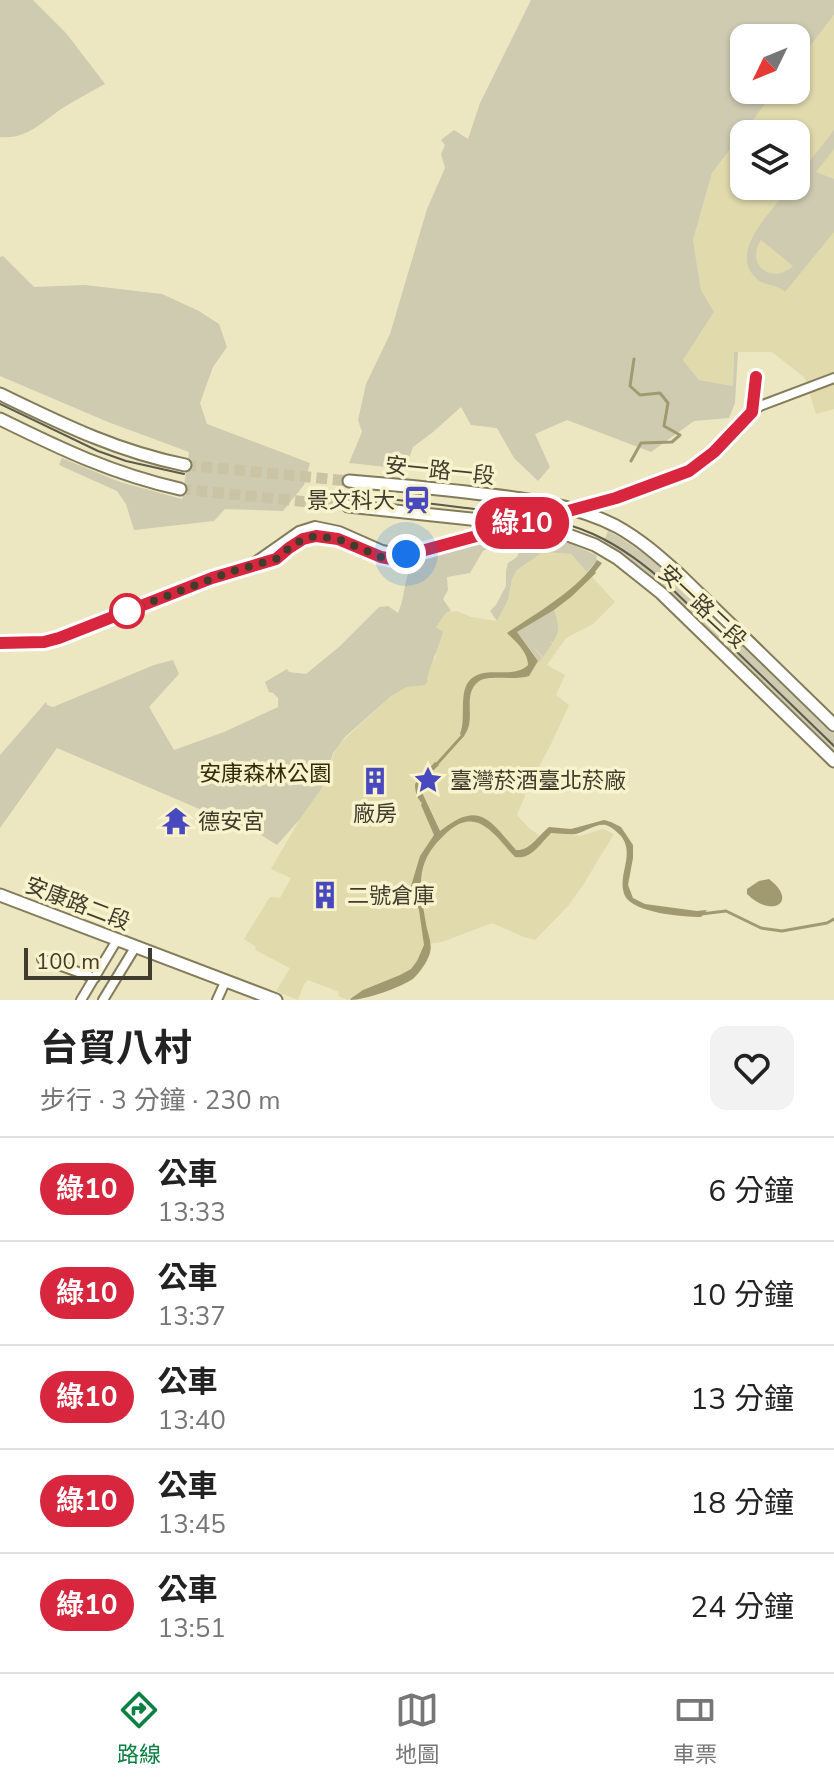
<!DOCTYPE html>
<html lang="zh-TW">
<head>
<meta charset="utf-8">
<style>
	body { margin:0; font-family:"Nunito Sans","Noto Sans TC",sans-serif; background:#f2f2f2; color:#222; height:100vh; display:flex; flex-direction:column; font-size:30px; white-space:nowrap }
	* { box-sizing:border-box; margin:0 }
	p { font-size:26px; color:#767676 }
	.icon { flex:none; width:44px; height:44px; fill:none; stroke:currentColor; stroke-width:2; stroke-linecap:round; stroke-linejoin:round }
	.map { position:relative; height:1000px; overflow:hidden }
	.details { display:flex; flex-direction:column; background:#fff; flex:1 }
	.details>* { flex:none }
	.badge { padding:0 16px; border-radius:26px; font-size:28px; line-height:52px }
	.needle { width:52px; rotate:227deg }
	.tools { position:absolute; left:730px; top:24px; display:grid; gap:16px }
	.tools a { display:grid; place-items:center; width:80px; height:80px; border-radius:16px; background:#fff; box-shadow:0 2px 6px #0004; font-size:40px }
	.scale { position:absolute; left:24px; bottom:20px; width:128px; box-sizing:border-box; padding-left:8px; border:4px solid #403d2f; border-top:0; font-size:22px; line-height:28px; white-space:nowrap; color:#403d2f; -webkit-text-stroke:6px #f9f3cd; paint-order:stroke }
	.you { position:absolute; width:40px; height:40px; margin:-20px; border:6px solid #fff; border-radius:50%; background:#1a73e8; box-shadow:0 0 0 12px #1a73e833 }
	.map>.badge { position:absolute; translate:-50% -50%; box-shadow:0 0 0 4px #fff }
	.round { display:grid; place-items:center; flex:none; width:84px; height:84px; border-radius:16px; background:#f2f2f2 }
	.summary { display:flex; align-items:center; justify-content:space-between; height:136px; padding:0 40px }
	h1 { font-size:38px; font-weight:700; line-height:60px }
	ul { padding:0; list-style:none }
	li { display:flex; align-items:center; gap:24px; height:104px; padding:0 40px; border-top:2px solid #e0e0e0 }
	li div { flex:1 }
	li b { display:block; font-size:30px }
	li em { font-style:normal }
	li .badge { min-width:88px; font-weight:700; text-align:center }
	.dock { display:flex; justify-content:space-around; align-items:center; height:112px; border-top:2px solid #e0e0e0; background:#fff; font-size:22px; color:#767676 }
	.dock a { display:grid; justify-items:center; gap:4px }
	.dock .on { color:#0b8043 }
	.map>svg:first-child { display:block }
</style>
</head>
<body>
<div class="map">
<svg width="834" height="1000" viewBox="0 0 834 1000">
	<rect width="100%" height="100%" fill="#ece6c1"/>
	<path fill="#e1daad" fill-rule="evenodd" d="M834 15V409L816 414 805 378 772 352H734L733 386 699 380 683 360 714 312 701 290 693 240 712 173 776 90H796V64ZM744 134H796V186H744Z
		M543 552 571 554 615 602 593 624 566 638 547 665 565 675 556 695 569 705 551 744 539 767H537L517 815 529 828 544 839 551 832 580 836 603 829 614 834 583 885 568 906 535 940 524 937 492 923 442 942 425 944 417 962 411 969 400 975 363 990 348 1000 338 996 339 992 308 980 304 984 298 1000 276 991 290 968 255 950 256 947 244 939 270 897 280 898 291 878 271 869 300 819 322 788 327 770 337 746 391 696 407 687 425 684 428 681 427 679 431 662 436 657V627L446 613 456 611 471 617 497 621 508 600 512 579 517 570Z"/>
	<path fill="#cfcbb1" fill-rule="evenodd" d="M0 0H33L66 33 105 84C92 91 79 98 66 106 44 119 29 140 0 137Z
		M531 0H834V15L796 64V38H744V90H776L712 173 693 240 701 290 714 312 683 360 699 380 733 386 734 352H738L735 403 729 418 694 421 651 452 567 420 535 434 550 467 538 481 514 458 497 428 471 425 461 407 433 432 413 447 405 469 349 463 362 432 358 420 366 384 390 334 427 209 445 168 441 154 445 145 441 140 454 130 468 139 480 103Z
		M834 130V149L816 172 834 179V232L785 292C775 283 766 287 757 279 726 252 774 209 791 186H796V179ZM761 240 793 266C771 286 745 264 761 240Z
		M3 256 34 287 85 285 162 294 199 311 219 324 227 347 213 367 200 403 207 424 310 463 304 485 283 511 225 509 214 521 134 530 126 504 117 491 59 465 62 458 120 482 182 499 189 452 108 422 0 376V257Z
		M608 531C633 544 654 561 675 579L834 734V751L666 589 642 568 603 543Z
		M520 533 569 543 596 555 597 560 587 572 571 554 543 552 517 570 512 579 508 600 497 621 490 611 496 605 506 586V571L508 563 517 557 522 544 505 540 483 551 470 573 447 577 448 590 443 599 451 611 446 613 436 627 443 632C438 649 431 663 427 679L428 681 425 685 407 687 391 696 345 737 333 753 322 788 300 819 277 845 250 828 246 829 57 748 0 828V755L46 702 47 705 53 707 154 665 173 660 179 674 149 707 174 750 224 732 278 707V698L273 693 269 692 265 682 287 669 289 672 306 674 339 647 379 607 388 606 398 613C406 597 403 575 415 561Z
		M554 610C558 622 561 631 553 642L550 641 552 644 543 657 531 644 542 658 538 663V660L517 632Z"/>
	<path fill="#a19a71" d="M597 560 602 563 595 572 596 573 571 597 554 610 517 632 538 661 529 676C515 681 487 674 478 682 461 696 478 720 463 737L460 734C467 718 457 690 472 678 489 665 512 680 528 665 528 652 516 642 507 633 535 614 579 589 597 560Z
		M435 762 439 765 420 783 419 786 440 831C479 800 489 819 516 850 530 851 538 836 549 827L571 829 604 820 611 822 621 827 633 845V858L628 885 633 898 645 904 697 911 707 910 701 917C683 917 634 913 625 896 616 876 636 855 621 836 617 832 612 827 606 825 596 823 585 832 576 834 568 835 559 833 551 833 540 844 531 860 515 857 497 838 479 807 451 829 413 861 419 884 427 929 430 940 433 948 428 958 425 965 419 973 414 978 403 987 364 1000 351 1000L350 999 363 990 400 975 411 969 417 961 424 945 419 910 411 886 420 856 434 835 421 805 422 803C416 798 415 789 415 784Z
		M769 879C799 902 772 919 747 894V889L759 881Z"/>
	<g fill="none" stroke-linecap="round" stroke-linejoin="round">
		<path stroke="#a19a71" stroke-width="3" d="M631 461 641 443 672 442 680 435 664 426 668 403 660 393 640 395 630 386 634 359
			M436 765 463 735
			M701 914 726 911 761 928 782 931 827 923 834 919"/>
		<path stroke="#cac4a4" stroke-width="11" stroke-dasharray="11 5.5" stroke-linecap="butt" d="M185 465 349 481
			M180 489 348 506"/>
		<defs>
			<path id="street" d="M252 564 299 531 315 526 339 531 382 550 402 554
				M0 643 44 642 59 638 230 572 267 562 276 559 289 548 303 539 316 536 338 539 381 557 392 559 612 498 677 476 702 462 752 412 760 406 834 378
				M42 959 95 978
				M81 1000 117 940
				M103 1000 136 946
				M217 1000 226 980"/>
			<path id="secondary" d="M0 394C62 424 116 451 185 465
				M0 419C61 449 113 474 180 489
				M349 481C397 485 444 489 491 495 534 500 577 506 616 526 640 539 660 557 680 575L834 725
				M348 506 518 524 568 535 595 545 617 558 661 593 834 761
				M0 895 276 1000"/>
		</defs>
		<use href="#street" stroke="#827c5a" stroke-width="12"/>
		<use href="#secondary" stroke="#827c5a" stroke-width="15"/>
		<use href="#street" stroke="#fff" stroke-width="8"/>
		<use href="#secondary" stroke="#fff" stroke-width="11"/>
		<path stroke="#5e5b49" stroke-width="2" d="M0 404 98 451 126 461 184 474
			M349 495C388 499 427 503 466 508 509 513 553 516 593 534 622 547 646 566 669 586L834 746"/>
	</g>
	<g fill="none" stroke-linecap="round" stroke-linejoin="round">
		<defs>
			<path id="line" d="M0 643 44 642 59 638 212 578 276 559 289 548 303 539 316 536 338 539 381 557 392 559 616 498 689 471 714 452 752 412 756 377"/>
		</defs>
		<use href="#line" stroke="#fff" stroke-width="18"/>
		<use href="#line" stroke="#d7263d" stroke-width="12"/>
		<path stroke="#403d2f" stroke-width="8" stroke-dasharray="0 14.4" d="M127 611 230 572 276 559 289 548 303 539 316 536 338 539 381 557 392 559 406 554"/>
	</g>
	<defs>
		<symbol id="station-bare" viewBox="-9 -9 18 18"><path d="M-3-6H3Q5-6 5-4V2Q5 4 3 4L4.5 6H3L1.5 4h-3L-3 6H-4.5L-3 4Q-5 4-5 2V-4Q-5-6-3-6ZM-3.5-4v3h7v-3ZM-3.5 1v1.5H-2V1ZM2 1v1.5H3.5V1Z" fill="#4849bf" stroke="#f9f3cd" stroke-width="2.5" paint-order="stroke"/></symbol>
		<symbol id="sight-bare" viewBox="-9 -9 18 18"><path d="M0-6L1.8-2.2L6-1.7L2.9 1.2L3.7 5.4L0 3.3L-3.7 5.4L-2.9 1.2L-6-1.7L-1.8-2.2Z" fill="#4849bf" stroke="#f9f3cd" stroke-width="2.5" paint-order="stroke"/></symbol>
		<symbol id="building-bare" viewBox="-9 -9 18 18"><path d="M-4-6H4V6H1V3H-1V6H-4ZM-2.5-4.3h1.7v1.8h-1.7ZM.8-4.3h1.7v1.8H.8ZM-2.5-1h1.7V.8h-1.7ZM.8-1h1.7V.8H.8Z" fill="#4849bf" stroke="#f9f3cd" stroke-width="2.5" paint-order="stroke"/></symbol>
		<symbol id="temple-bare" viewBox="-9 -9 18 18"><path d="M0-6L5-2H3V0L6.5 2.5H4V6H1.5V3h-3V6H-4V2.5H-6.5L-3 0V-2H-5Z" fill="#4849bf" stroke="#f9f3cd" stroke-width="2.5" paint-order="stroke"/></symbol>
	</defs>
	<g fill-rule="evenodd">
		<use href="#station-bare" x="397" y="480" width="40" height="40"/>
		<use href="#sight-bare" x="408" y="760" width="40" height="40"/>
		<use href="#building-bare" x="355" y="761" width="40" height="40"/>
		<use href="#temple-bare" x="156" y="801" width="40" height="40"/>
		<use href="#building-bare" x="305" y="875" width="40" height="40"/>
	</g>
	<circle fill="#fff" stroke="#d7263d" stroke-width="4" cx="127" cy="611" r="16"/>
	<g text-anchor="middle" stroke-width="7" stroke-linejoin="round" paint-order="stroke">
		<g font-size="22" fill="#403d2f" stroke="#f9f3cd">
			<text transform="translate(440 470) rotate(6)" y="8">安一路一段</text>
			<text transform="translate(703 606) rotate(43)" y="8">安一路二段</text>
			<text transform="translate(78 903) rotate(21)" y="8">安康路二段</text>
		</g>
		<g font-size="22" fill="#403d2f" stroke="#f9f3cd" text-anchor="start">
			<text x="395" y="508" text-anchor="end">景文科大</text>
			<text x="450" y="788">臺灣菸酒臺北菸廠</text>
			<text x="375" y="821" text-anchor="middle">廠房</text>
			<text x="198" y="829">德安宮</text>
			<text x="347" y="903">二號倉庫</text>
		</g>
		<g font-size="22" fill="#312b08" stroke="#f9f3cd">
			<text x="265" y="781">安康森林公園</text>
		</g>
	</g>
</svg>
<div class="tools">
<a><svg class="needle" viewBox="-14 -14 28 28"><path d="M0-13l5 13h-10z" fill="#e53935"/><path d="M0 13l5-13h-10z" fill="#767676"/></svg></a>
<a><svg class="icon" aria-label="layers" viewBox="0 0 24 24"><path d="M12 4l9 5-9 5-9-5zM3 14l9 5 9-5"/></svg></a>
</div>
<div class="scale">100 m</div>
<div class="you" style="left:406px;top:554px"></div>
<b class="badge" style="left:522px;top:523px;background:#d7263d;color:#fff">綠10</b>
</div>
<section class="details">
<div class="summary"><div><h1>台貿八村</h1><p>步行 · 3 分鐘 · 230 m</p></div><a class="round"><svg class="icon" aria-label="heart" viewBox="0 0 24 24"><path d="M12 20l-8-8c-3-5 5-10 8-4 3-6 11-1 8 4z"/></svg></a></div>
<ul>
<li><span class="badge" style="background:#d7263d;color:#fff">綠10</span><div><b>公車</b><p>13:33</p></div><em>6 分鐘</em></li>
<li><span class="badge" style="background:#d7263d;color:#fff">綠10</span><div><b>公車</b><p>13:37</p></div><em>10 分鐘</em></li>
<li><span class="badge" style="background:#d7263d;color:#fff">綠10</span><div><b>公車</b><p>13:40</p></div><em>13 分鐘</em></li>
<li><span class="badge" style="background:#d7263d;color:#fff">綠10</span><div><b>公車</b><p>13:45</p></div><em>18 分鐘</em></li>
<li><span class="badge" style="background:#d7263d;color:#fff">綠10</span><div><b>公車</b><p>13:51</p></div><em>24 分鐘</em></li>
</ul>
</section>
<nav class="dock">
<a class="on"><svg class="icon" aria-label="directions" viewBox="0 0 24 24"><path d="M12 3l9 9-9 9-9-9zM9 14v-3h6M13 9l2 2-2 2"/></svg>路線</a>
<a><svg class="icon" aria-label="map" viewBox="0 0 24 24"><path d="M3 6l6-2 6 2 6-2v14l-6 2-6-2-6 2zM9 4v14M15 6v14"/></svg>地圖</a>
<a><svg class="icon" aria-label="tickets" viewBox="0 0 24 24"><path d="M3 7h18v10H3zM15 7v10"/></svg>車票</a>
</nav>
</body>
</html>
